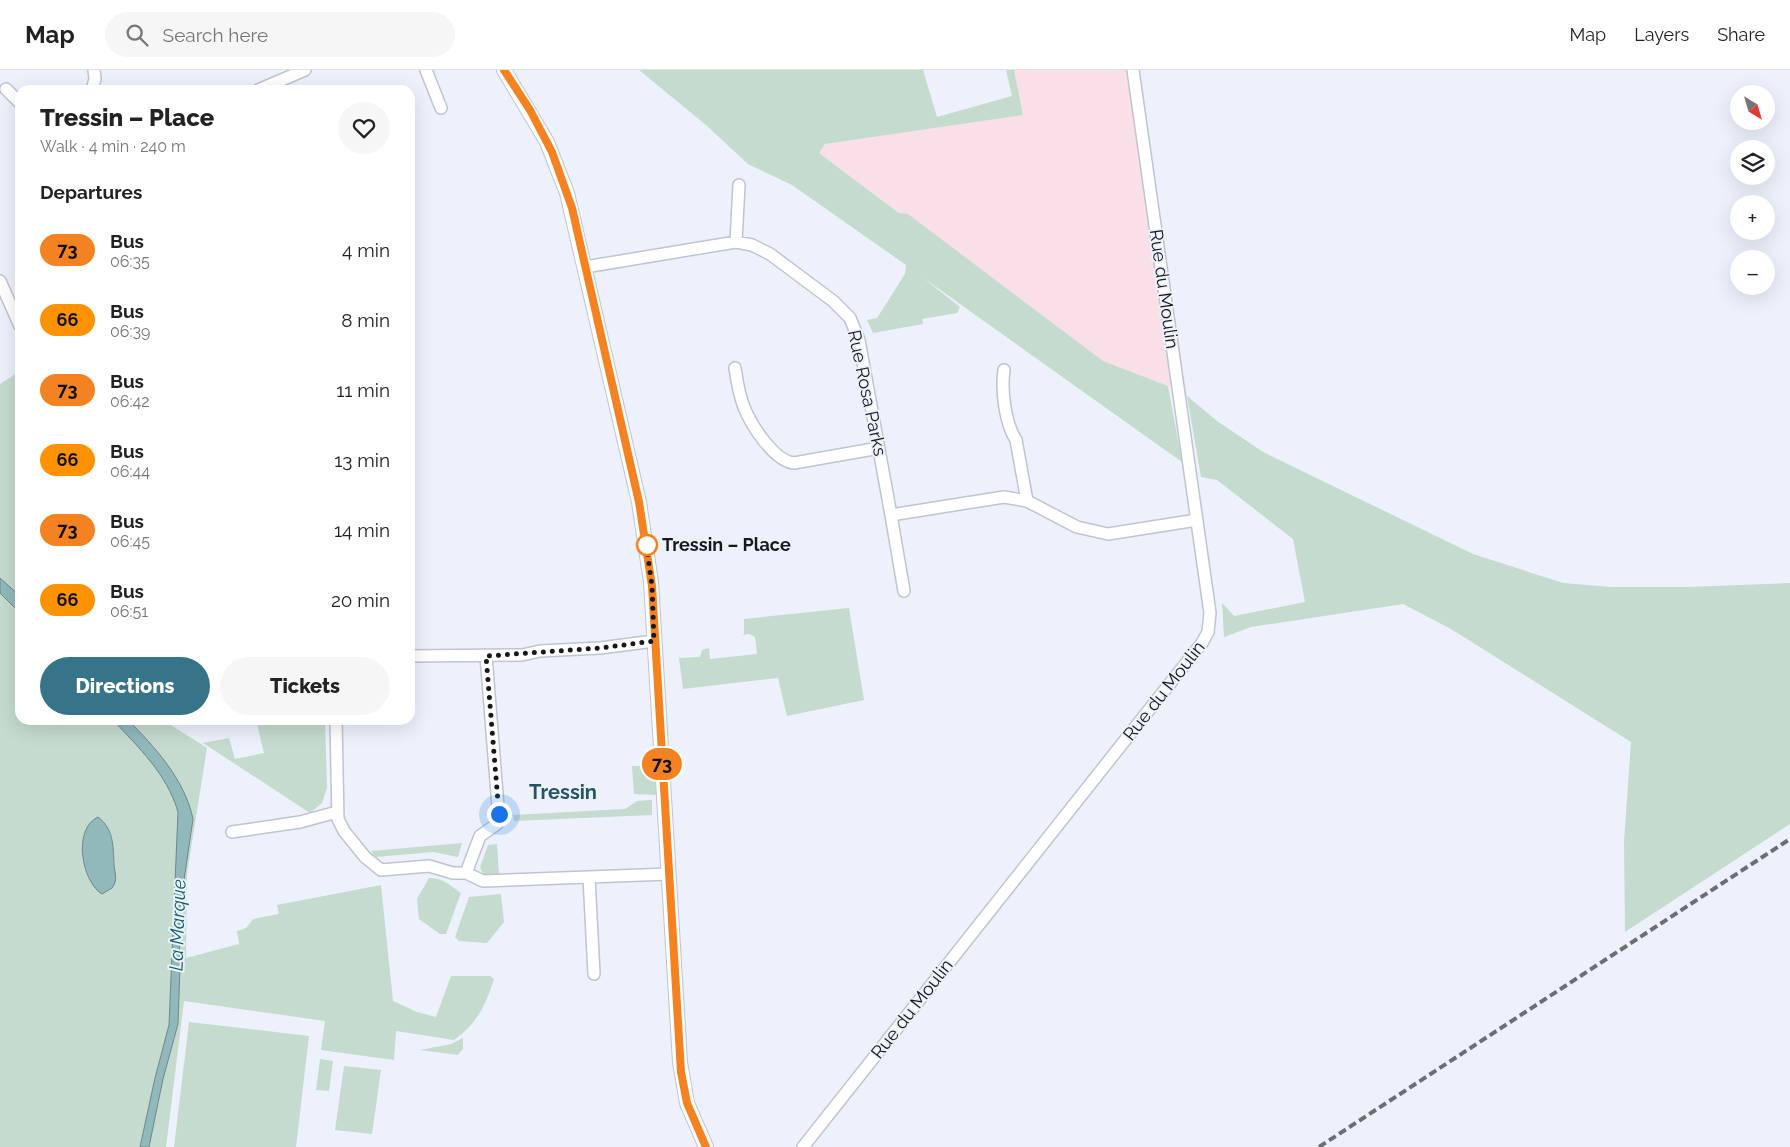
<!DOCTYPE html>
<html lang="en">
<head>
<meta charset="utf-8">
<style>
	body { margin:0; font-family:Raleway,sans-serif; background:#f6f6f6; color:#222; height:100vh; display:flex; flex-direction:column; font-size:19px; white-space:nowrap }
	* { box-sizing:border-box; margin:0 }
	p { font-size:16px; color:#767676 }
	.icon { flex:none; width:28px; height:28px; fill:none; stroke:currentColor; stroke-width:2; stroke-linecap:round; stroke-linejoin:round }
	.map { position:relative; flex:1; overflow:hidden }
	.panel { position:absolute; left:15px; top:15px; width:400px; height:640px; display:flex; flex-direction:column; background:#fff; border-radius:15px; box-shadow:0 5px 20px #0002 }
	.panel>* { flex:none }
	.badge { padding:0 10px; border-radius:16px; font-size:18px; line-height:32px }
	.needle { width:32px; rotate:143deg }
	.controls { position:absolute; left:1730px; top:15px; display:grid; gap:10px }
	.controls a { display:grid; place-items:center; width:45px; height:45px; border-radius:50%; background:#fff; box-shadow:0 5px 20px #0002; font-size:25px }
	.you { position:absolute; width:25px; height:25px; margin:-12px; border:4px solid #fff; border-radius:50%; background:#1a73e8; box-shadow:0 0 0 8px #1a73e833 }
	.map>.badge { position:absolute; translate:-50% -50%; box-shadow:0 0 0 2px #fff }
	h2 { padding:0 25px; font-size:19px; line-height:45px }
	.round { display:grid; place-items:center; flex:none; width:52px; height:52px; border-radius:26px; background:#f6f6f6 }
	.headline { display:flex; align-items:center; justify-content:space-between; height:85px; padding:0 25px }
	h1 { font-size:24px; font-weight:800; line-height:38px }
	.cta { display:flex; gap:10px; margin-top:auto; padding:10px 25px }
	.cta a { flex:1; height:58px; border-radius:30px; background:#36748a; color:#fff; font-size:20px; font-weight:800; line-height:58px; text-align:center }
	.cta a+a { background:#f6f6f6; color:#222 }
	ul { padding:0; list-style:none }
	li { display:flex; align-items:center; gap:15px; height:70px; padding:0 25px }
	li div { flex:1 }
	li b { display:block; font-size:19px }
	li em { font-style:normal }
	li .badge { min-width:55px; font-weight:700; text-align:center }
	header { display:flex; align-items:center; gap:30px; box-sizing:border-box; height:70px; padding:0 25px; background:#fff; border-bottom:1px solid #e0e0e0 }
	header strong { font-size:24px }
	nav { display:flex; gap:28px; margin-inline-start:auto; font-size:18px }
	.search { width:350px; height:45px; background:#f6f6f6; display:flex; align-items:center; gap:12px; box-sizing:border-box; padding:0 18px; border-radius:28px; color:#767676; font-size:19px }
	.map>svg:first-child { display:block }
</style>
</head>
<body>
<header>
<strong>Map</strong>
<div class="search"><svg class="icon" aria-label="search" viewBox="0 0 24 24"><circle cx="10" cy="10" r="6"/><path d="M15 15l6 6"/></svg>Search here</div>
<nav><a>Map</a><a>Layers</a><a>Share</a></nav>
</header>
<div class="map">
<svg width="1790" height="1077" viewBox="0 0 1790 1077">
	<rect width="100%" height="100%" fill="#ecf1fc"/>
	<path fill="#f9dfe7" d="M1014 0H1139L1187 326 1168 316 1103 291 908 144 900 143 819 83 825 74 1023 45Z"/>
	<path fill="#c4dbcd" d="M639 0H923L937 47 1012 26 1006 0H1014L1023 45 825 74 819 83 899 143 908 144 1103 291 1168 316 1182 392 922 207 960 237 957 243 922 249 923 254 873 263 867 250 877 248 905 204 906 195 792 115 748 94 706 55Z
		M20 301V650H163L207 678 187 804 186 888 239 874 237 861 246 858 253 849 279 844 277 835 381 815 393 931 417 942 436 947 451 906H490L494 909C486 934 477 954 454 970L396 961 394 990 321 980 325 951 184 931 166 1077H0V314Z
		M1187 326 1217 351 1263 382 1473 484 1563 513 1611 517H1687L1790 513V754L1625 862 1624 772 1631 672 1451 559 1403 534 1251 557 1224 567 1222 533 1234 546 1305 532 1293 469 1217 410 1201 407Z
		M849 538 864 630 787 646 778 608 683 619 679 588 700 587 702 580 709 578 710 589 757 584 755 567 749 564 742 565 744 564V549Z
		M256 650H325L327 718 322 733 310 743 203 673 229 668 235 689 264 683Z
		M632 696H655L656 725 634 724Z
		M652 730V745L514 751 513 745 625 739 637 731Z
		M462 773 458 787 433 782 376 787 371 781Z
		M497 774 499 805 484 806 480 797 488 775Z
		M429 808C442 807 451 816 461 823L446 864H440L419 849 417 829Z
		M501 824 504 852 487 873 459 871 455 867 469 827Z
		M189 952 309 966 296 1077H174Z
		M463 968V979L458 985 420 980 451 974Z
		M320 989 333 991 329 1021 316 1020Z
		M344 996 381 1000 372 1064 335 1060Z"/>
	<path fill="#91b8ba" stroke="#6c888b" d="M0 508 20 526V543L0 523Z
		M113 650H128C155 677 185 710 193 749L179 844 180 897 178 954 163 1009 149 1077H140L155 1008 169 955 178 742C167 704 139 678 113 650Z
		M98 747C114 759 113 776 114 795 115 804 118 810 112 818L102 824C82 812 72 759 98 747Z"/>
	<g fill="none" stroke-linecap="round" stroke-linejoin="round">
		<defs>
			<path id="minor" d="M426 0 441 38
				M6 19 20 33
				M92 20 95 9 94 0
				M258 20 305 0
				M736 172 739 115
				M585 197 736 172 752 175 770 184 833 231 850 248 859 270 891 445 1004 427 1027 431 1077 457 1108 464 1197 450
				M0 211 20 256
				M735 298C737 311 739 325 744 337 751 355 774 391 794 393L879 378
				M1004 300C1001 320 1005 353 1016 370L1027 431
				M891 445 904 521
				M410 586 522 585 540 581 600 578 654 571
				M336 650 338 749 344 761 365 787 381 800 429 796 453 803H466
				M232 762 300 752 337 742
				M466 803 480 766 497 754 499 749 486 586
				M466 803 483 811 669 804
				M589 807 594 904
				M803 1077 1202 573 1208 562 1210 543 1133 0"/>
			<path id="tertiary" d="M504 0 547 72 567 123 639 432 651 512 680 992 687 1033 706 1077"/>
		</defs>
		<use href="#minor" stroke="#bfc4ce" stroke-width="14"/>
		<use href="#tertiary" stroke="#bfc4ce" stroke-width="16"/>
		<use href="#minor" stroke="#fff" stroke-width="11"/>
		<use href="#tertiary" stroke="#fff" stroke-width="14"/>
		<path stroke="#6c6e75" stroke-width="4" stroke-dasharray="8 4" stroke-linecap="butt" d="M1319 1077 1790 769"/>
	</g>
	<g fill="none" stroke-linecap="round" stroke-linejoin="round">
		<defs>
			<path id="line" d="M504 0 530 40 552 82 572 138 639 432 652 516 681 1002 687 1033 706 1077"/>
		</defs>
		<use href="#line" stroke="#fff" stroke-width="11"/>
		<use href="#line" stroke="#f58220" stroke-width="8"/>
		<path stroke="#17181c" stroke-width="5" stroke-dasharray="0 9" d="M499 744 486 586 600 578 654 571 652 516 646 473 647 475"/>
	</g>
	<circle fill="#fff" stroke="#f58220" stroke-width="2.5" cx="647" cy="475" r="10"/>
	<g text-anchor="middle" stroke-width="4" stroke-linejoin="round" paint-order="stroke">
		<g font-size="18" fill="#17181c" stroke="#ecf1fc">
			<text transform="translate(1164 219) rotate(82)" y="6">Rue du Moulin</text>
			<text transform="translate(867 323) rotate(78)" y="6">Rue Rosa Parks</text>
			<text transform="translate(1164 621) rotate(-52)" y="6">Rue du Moulin</text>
			<text transform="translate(912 939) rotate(-52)" y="6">Rue du Moulin</text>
		</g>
		<g font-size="18" font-weight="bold" fill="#17181c" stroke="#ecf1fc" text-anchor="start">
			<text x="662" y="481">Tressin – Place</text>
		</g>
		<g font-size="19" font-style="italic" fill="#0e6064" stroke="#ecf1fc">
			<text transform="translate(177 855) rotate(-88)" y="7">La Marque</text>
		</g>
		<g font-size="20" font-weight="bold" fill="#225465" stroke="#ecf1fc">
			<text x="563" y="729">Tressin</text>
		</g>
	</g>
</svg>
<div class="controls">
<a><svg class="needle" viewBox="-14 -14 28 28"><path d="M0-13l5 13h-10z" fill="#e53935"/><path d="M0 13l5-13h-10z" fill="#767676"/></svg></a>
<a><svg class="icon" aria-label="layers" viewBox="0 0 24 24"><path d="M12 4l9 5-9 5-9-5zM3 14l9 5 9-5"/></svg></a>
<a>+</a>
<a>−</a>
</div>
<div class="you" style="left:499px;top:744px"></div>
<b class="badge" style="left:662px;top:694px;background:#f58220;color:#111">73</b>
<section class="panel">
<div class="headline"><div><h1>Tressin – Place</h1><p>Walk · 4 min · 240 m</p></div><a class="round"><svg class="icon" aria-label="heart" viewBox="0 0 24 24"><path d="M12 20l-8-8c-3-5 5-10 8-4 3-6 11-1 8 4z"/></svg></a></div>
<h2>Departures</h2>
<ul>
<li><span class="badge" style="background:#f58220;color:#111">73</span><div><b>Bus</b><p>06:35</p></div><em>4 min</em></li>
<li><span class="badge" style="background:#ff9200;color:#111">66</span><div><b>Bus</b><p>06:39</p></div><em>8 min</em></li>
<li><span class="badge" style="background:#f58220;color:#111">73</span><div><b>Bus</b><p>06:42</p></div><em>11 min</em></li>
<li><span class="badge" style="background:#ff9200;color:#111">66</span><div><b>Bus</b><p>06:44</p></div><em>13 min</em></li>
<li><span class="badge" style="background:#f58220;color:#111">73</span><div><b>Bus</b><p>06:45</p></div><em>14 min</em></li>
<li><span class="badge" style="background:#ff9200;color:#111">66</span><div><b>Bus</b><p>06:51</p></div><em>20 min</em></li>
</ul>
<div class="cta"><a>Directions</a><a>Tickets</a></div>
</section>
</div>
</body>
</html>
